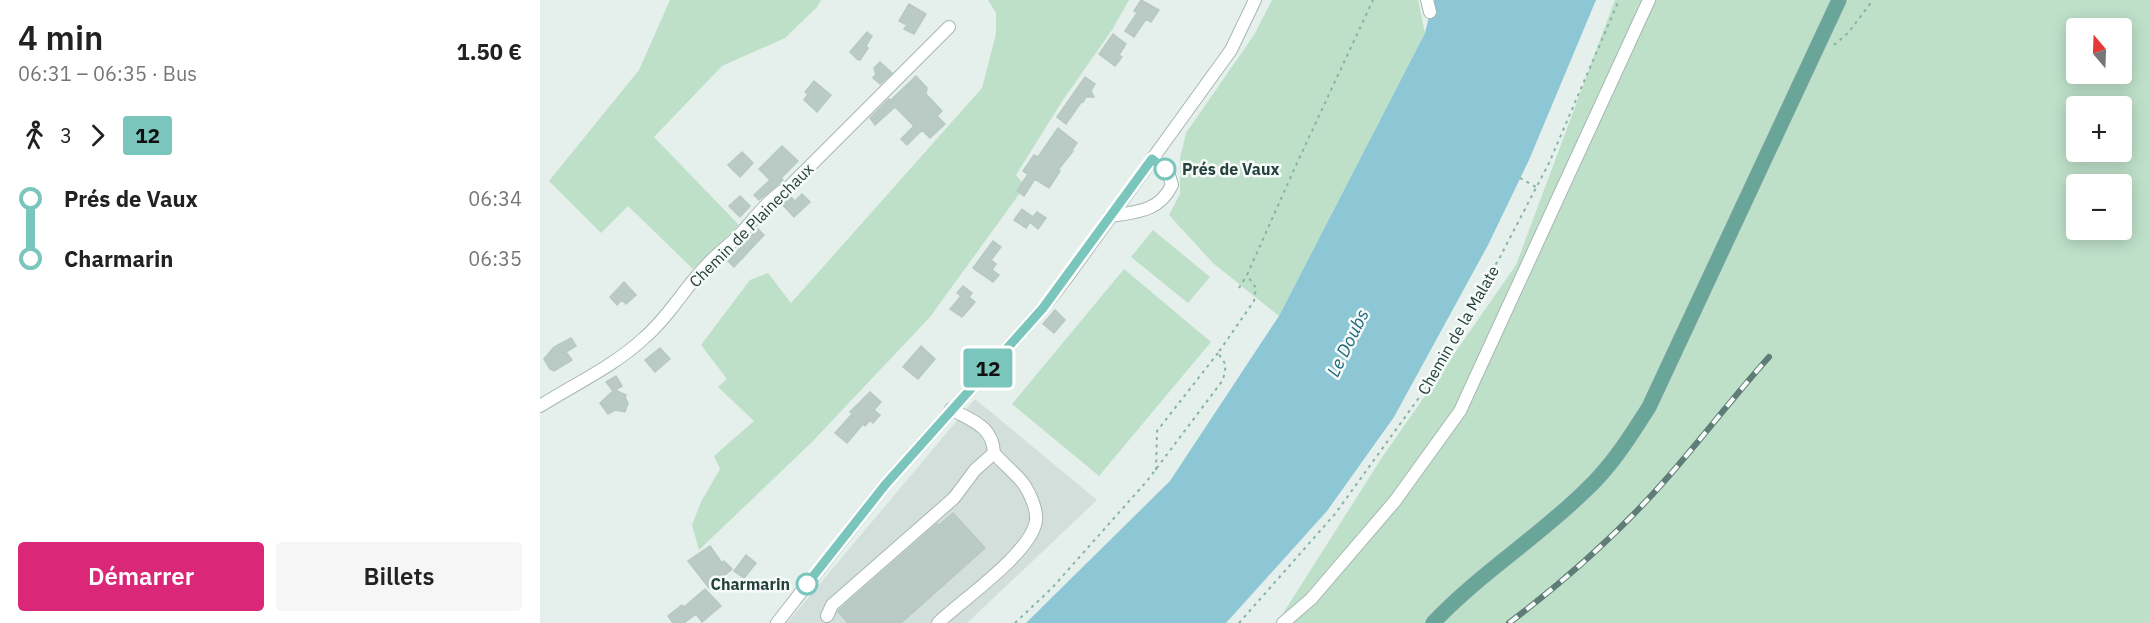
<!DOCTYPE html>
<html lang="fr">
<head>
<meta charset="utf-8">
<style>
	body { margin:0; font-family:"IBM Plex Sans",sans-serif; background:#f6f6f6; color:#222; height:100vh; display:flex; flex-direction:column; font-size:22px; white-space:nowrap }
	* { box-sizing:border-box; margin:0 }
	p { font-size:20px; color:#767676 }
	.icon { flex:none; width:33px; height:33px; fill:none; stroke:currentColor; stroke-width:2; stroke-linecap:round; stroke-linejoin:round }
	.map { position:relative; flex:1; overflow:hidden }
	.details { display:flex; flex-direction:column; background:#fff; width:540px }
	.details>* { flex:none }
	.badge { padding:0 12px; border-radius:4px; font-size:21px; line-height:39px }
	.needle { width:39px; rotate:341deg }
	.controls { position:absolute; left:1526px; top:18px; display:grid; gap:12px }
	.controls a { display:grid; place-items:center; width:66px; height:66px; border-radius:6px; background:#fff; box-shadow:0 3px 15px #0003; font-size:30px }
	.map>.badge { position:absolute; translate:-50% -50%; box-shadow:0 0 0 3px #fff }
	.legs { display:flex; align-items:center; gap:9px; height:66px; padding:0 18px; font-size:20px }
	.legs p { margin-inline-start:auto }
	.headline { display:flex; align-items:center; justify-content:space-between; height:102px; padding:0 18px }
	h1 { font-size:33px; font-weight:600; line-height:45px }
	.button { display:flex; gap:12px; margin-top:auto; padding:12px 18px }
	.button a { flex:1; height:69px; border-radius:6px; background:#db2777; color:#fff; font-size:24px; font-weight:600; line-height:69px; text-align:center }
	.button a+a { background:#f6f6f6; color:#222 }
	ul { padding:0 18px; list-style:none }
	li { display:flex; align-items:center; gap:21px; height:60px; font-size:22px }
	li i { display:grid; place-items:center; width:9px; height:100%; margin:0 8px; background:currentColor }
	li i::after { content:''; width:15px; height:15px; margin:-8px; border:4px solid; border-radius:50%; background:#fff }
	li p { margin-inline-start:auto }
	li:first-child i { background:linear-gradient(#0000 50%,currentColor 0) }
	li:last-child i { background:linear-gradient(currentColor 50%,#0000 0) }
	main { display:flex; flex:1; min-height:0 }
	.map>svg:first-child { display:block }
</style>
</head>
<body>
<main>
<section class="details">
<div class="headline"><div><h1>4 min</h1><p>06:31 – 06:35 · Bus</p></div><b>1.50 €</b></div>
<div class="legs"><svg class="icon" aria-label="walk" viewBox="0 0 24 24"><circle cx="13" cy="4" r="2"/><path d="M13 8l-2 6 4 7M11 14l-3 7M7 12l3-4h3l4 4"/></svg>3<svg class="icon" aria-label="forward" viewBox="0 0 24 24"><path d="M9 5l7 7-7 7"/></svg><b class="badge" style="background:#7bc6bc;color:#111">12</b></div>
<ul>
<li><i style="color:#7bc6bc"></i><b>Prés de Vaux</b><p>06:34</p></li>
<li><i style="color:#7bc6bc"></i><b>Charmarin</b><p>06:35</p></li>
</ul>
<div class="button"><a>Démarrer</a><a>Billets</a></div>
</section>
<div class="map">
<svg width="1610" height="623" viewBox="0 0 1610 623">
	<rect width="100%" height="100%" fill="#e5efeb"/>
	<path fill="#d3dfda" d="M435 399 557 500 427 623H247Z"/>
	<path fill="#bee0c9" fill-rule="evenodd" d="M130 0H281L277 7 245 38 182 66 114 137 199 225 153 269 88 206 61 233 9 181 99 70Z
		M448 0H589L572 30 523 100 476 175 485 186 390 317 272 442 159 550 152 525 161 502 180 469 174 456 214 421 178 387 187 379 161 345 210 280 228 273 251 303 442 88 456 34V13Z
		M732 0H878L885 33 739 316 673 263 629 215 640 194V158L646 133 714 35Z
		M1075 0H1610V623H737L841 459 976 265ZM1536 28H1581V74H1536ZM1536 106H1581V152H1536ZM1536 184H1581V230H1536Z
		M613 230 670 277 648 303 591 257Z
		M584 269 671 342 559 476 472 404Z"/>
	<path fill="#8dc6d4" d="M893 0H1056L989 160 948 245 854 417 787 511 686 623H486L630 481 739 316 885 33Z"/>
	<path fill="#bacac4" stroke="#b7c9c2" stroke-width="1.5" d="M601 0 619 10 611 22 606 19 594 37 585 31 597 13 594 11Z
		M369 4 386 14 374 34 364 29 367 25 359 21Z
		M327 32 332 36 326 46 328 48 320 60 317 59 310 52Z
		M573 34 586 44 579 55 582 57 575 66 559 54Z
		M340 62 352 73 340 84 333 78 336 74 334 68Z
		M376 76 387 88 386 94 402 111 397 116 405 124 390 138 382 130 367 145 361 139 374 126 355 107 335 125 330 118 349 99 351 100Z
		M545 77 555 84 551 91 554 97H546L543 102 542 101 526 124 517 117Z
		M274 81 291 95 277 112 264 100 268 94 265 92Z
		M518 128 537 143 532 150 533 151 518 170 520 171 509 188 495 179 484 196 477 191 488 174 483 171 494 155 498 157Z
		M242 146 258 161 241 178 243 180 219 200 214 195 230 180 219 169Z
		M202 152 213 163 200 177 188 165Z
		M262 194 270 202 254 217 241 203 250 196 255 201Z
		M200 196 210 206 200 217 189 206Z
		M482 209 493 217 497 212 506 218 498 229 490 222 486 228 474 220Z
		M218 229 224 235 194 267 188 261Z
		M453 241 461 247 451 260 456 264 452 270 459 275 453 282 433 268Z
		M84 282 96 295 86 304 82 300 77 305 70 297Z
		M423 286 432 293 429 297 435 302 422 317 410 309 421 296 417 293Z
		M515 310 525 320 514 333 503 324Z
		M31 338 36 346 26 352 32 360 14 371 10 369 4 359 14 347Z
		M381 346 395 359 378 379 363 367Z
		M120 348 130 359 115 372 105 360Z
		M76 376 82 386 75 390 86 395 85 397 88 403 85 412 75 410 68 414 60 403 73 391 66 382Z
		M330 392 341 402 334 410 340 415 333 423 330 420 325 426 323 424 307 443 295 433 312 414 310 412Z
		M413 513 445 548 361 623H308L298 612 299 610 397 524 399 525Z
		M170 546 182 563 184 561 192 569 169 588 148 561Z
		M206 555 216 563 204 578 194 571Z
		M165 589 181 606 162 622 156 614 144 623H133L128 616 142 605 144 607Z"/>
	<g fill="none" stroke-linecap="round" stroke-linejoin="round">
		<defs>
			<path id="minor" d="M887 0 890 12
				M570 216C596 212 619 212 632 185L628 172 612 159
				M0 406C35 384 74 366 104 338 129 317 144 288 167 265 178 252 193 243 204 230 217 215 232 196 250 186L409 27
				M287 616 292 605 414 498 435 470 454 453C453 426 432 421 411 409
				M237 623 345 485 503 308 525 280 691 50 715 0
				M398 623C422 600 491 553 496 521 497 510 491 496 485 486 479 476 462 463 454 453
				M743 623 771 599 855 501 920 411 1109 0"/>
			<path id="major" d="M893 623C939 574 997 538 1045 491 1071 467 1090 437 1109 407L1299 0"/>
		</defs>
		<use href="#minor" stroke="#a7b7b3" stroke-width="14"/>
		<use href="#major" stroke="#c2cac8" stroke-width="16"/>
		<path stroke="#85b3a6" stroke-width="2" stroke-dasharray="3 4.5" stroke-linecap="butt" d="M1294 45 1308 33 1333 0
			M980 178 996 187
			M699 288 707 275
			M616 470 617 431 678 353
			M475 623 512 588 607 481 683 380 686 365 678 353 714 301 716 288 707 275 757 163 833 0
			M699 623 795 514 886 388 960 257 1009 163 1079 0"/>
		<use href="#minor" stroke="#fff" stroke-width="12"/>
		<use href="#major" stroke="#69a598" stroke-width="15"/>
		<defs>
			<path id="rail" d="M969 623C1027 579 1081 531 1128 477 1163 437 1194 396 1229 357"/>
		</defs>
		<use href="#rail" stroke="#5f7c76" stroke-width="6"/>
		<use href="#rail" stroke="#f6fbf9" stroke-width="4" stroke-dasharray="11" stroke-linecap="butt"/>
	</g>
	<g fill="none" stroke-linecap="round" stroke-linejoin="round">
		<defs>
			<path id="line-1" d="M267 584 345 485 503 308 612 159 625 169"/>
		</defs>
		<use href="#line-1" stroke="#fff" stroke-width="14"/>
		<use href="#line-1" stroke="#7bc6bc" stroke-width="9"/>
	</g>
	<g fill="#fff" stroke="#7bc6bc" stroke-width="3">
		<circle cx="625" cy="169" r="10"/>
		<circle cx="267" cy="584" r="10"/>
	</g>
	<g text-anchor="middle" stroke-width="5" stroke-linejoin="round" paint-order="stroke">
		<g font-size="16" font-weight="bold" fill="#24413b" stroke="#f6fbf9" text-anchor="start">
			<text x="642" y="175">Prés de Vaux</text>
			<text x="250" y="590" text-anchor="end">Charmarin</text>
		</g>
		<g font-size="16" fill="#24413b" stroke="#f6fbf9">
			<text transform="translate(211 225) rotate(-45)" y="6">Chemin de Plainechaux</text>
			<text transform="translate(918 330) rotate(-60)" y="6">Chemin de la Malate</text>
		</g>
		<g font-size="18" font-style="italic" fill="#1c6a7f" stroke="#f6fbf9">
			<text transform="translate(808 343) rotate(-64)" y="6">Le Doubs</text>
		</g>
	</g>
</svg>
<div class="controls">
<a><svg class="needle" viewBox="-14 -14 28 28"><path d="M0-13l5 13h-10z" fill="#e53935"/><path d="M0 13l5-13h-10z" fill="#767676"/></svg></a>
<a>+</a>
<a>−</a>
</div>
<b class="badge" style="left:448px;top:368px;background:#7bc6bc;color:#111">12</b>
</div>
</main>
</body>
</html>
